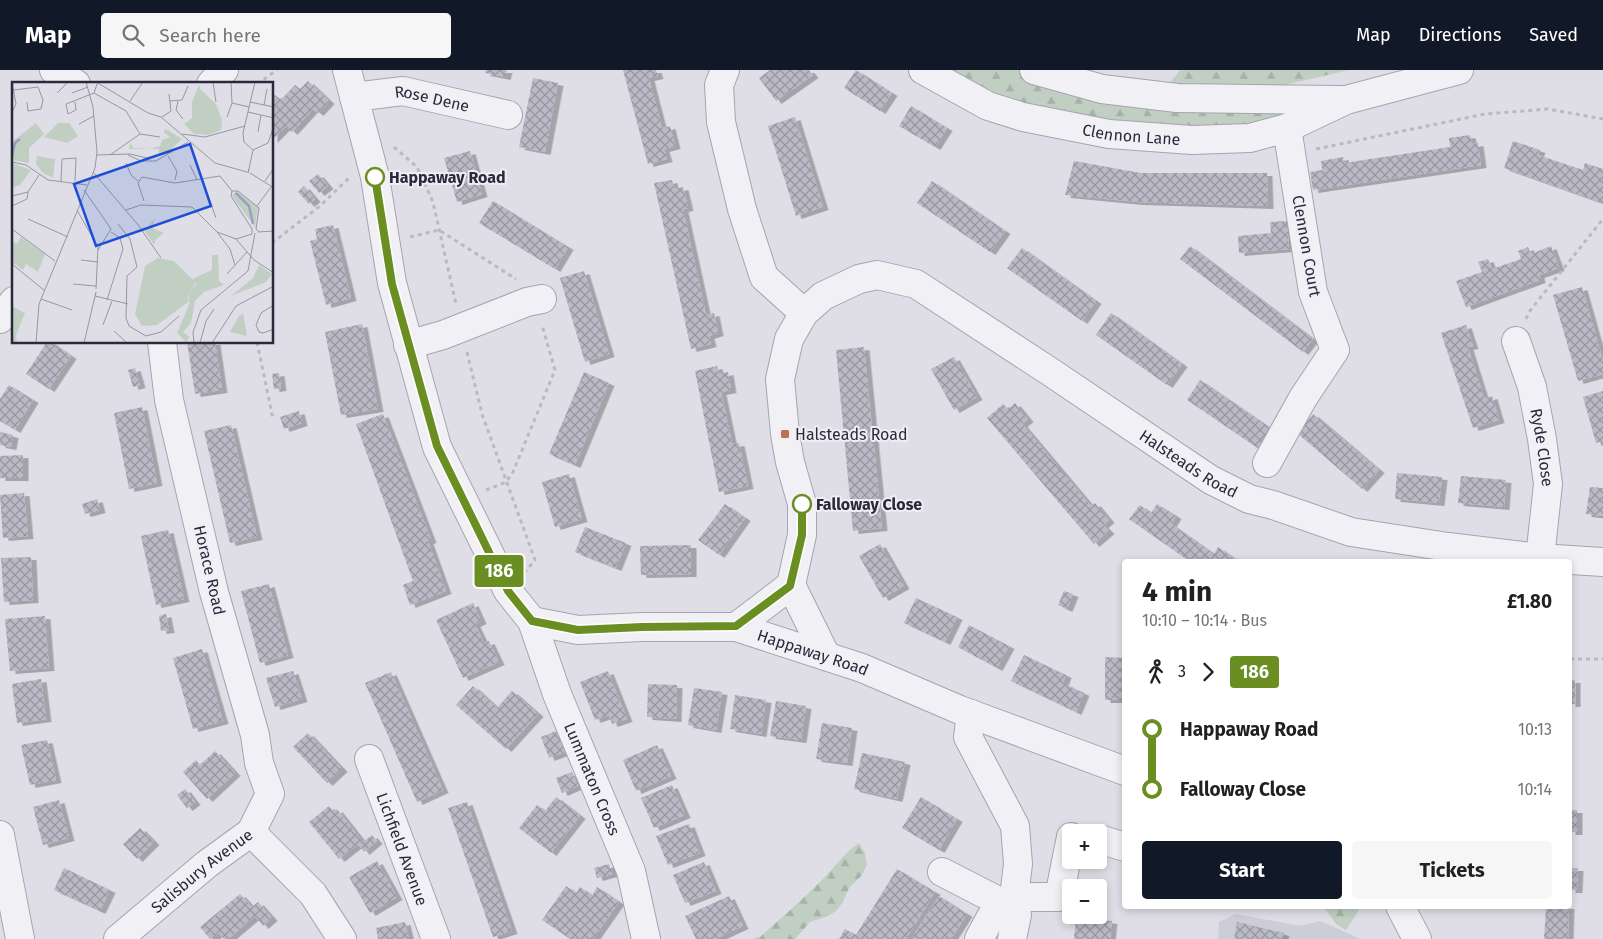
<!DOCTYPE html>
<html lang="en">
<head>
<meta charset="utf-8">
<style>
	body { margin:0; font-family:"Fira Sans",sans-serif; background:#f6f6f6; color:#202124; height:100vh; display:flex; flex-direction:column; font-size:19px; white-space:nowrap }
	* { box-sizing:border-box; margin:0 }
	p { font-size:16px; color:#757577 }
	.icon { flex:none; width:28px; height:28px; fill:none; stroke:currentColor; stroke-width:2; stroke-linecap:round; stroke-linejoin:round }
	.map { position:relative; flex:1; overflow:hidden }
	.panel { position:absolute; left:1122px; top:489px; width:450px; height:350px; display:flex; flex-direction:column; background:#fff; border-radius:5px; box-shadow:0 2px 8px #0003 }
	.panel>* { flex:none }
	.badge { padding:0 10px; border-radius:4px; font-size:18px; line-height:32px }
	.buttons { position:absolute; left:1062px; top:754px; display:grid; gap:10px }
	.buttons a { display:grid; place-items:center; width:45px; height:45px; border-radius:5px; background:#fff; box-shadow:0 2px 8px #0003; font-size:25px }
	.map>.badge { position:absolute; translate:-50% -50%; box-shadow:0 0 0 2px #fff }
	.legs { display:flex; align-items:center; gap:8px; height:55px; padding:0 20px; font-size:16px }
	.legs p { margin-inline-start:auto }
	.summary { display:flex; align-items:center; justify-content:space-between; height:85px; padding:0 20px }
	h1 { font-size:28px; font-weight:700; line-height:38px }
	.action { display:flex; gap:10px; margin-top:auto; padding:10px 20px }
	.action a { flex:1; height:58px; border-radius:5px; background:#111827; color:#fff; font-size:20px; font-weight:700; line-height:58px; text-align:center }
	.action a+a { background:#f6f6f6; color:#202124 }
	ul { padding:0 20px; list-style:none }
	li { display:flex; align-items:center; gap:18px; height:60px; font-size:19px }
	li i { display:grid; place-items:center; width:8px; height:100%; margin:0 6px; background:currentColor }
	li i::after { content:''; width:12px; height:12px; margin:-6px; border:4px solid; border-radius:50%; background:#fff }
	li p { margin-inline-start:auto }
	li:first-child i { background:linear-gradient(#0000 50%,currentColor 0) }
	li:last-child i { background:linear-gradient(currentColor 50%,#0000 0) }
	header { display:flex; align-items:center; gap:30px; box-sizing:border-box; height:70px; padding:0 25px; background:#111827; color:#fff }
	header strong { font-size:24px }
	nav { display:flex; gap:28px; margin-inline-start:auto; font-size:18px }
	.search { width:350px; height:45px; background:#f6f6f6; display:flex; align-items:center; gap:12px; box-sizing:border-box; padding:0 18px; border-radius:5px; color:#757577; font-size:19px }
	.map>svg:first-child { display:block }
</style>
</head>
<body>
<header>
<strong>Map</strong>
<div class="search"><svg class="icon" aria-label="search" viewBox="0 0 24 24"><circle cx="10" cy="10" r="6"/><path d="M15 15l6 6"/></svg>Search here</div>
<nav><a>Map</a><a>Directions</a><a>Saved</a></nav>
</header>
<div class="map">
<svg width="1603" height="869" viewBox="0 0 1603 869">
	<defs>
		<pattern id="forest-firs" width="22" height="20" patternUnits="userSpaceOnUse" patternTransform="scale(1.25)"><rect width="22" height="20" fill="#c1cfc3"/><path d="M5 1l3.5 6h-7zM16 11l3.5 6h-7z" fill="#a6b2a8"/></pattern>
		<pattern id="building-cross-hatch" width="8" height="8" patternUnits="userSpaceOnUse" patternTransform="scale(1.25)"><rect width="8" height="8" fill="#bab9c5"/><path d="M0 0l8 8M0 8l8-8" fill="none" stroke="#9796a1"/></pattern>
		<filter id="shadow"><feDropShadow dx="5.5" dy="3" stdDeviation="0" flood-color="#0004"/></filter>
	</defs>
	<rect width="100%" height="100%" fill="#dfdee6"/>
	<path fill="#cdcdd7" d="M1236 844 1301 856 1320 851 1361 869H1218L1219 852Z"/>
	<path fill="url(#forest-firs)" d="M923 0H1034L1102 19 1346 30 1287 58 1109 64Z
		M1180 0H1349L1276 17 1169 14Z
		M859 773 865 783 867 795 862 805 849 818 843 832 836 841 828 846 810 852 795 869H753L761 866C781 848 802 830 821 811 834 798 844 783 859 773Z
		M1323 836H1358L1359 840 1346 860 1336 854Z"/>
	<path fill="url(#building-cross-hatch)" filter="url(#shadow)" d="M486 0H507L505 7 485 3Z
		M623 0H656L658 6 649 8 662 58 670 56 675 76 664 79 667 89 648 94Z
		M770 0H809L813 5 776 31 759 8Z
		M856 0 892 23 880 41 844 18Z
		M533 8 558 13 545 82 519 77Z
		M308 11 329 31 318 43 313 39 292 62 286 56 272 70V28L275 25 281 30 295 15 300 19Z
		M911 36 947 58 935 77 899 56Z
		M795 47 823 137 796 146 768 56Z
		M1470 65 1472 74 1478 73 1481 95 1313 120 1310 102 1322 100 1321 91 1343 87 1344 93 1450 77 1449 68Z
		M1513 71 1540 80 1538 85 1583 100 1585 93 1603 99V133L1504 98Z
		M470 81 482 124 457 132 444 88Z
		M1074 91 1141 103H1267L1268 136 1137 132 1065 125Z
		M318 104 328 116 319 123 309 111Z
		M672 110 674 119 683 117 688 138 683 139 706 245 714 243 718 263 709 266 711 274 691 279 654 113Z
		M932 111 1005 161 990 182 917 133Z
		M304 116 315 129 309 134 298 122Z
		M493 131 568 177 555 199 479 153Z
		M1287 151 1289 179 1239 183 1238 166 1271 163 1270 152Z
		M333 155 351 228 326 235 310 171 317 169 315 159Z
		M1190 176 1313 269 1303 282 1180 189Z
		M1551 176 1559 198 1539 205 1540 210 1466 237 1456 211 1482 202 1478 192 1488 189 1492 199 1521 189 1518 181 1528 177 1531 184Z
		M1022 178 1096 231 1082 251 1007 198Z
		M584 201 609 284 585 292 560 208Z
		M1582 217 1603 291V304L1578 311 1553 225Z
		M1111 243 1182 294 1167 315 1096 265Z
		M362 254 378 339 341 345 325 262Z
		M1466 255 1473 276 1468 277 1484 328 1492 326 1499 350 1473 358 1441 263Z
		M47 272H51L71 286 49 319 26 304Z
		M187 272H215L222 320 195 324Z
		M864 277 882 458 853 461 836 280Z
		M954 287 977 327 954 340 931 299Z
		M717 296 719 304 728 302 731 320 721 322 732 374 739 373 748 416 719 422 695 301Z
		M135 298 140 315 133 317 128 300Z
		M584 302 609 313 575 395 549 384Z
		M279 303 281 318 274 319 272 304Z
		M1200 310 1273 360 1259 379 1187 330Z
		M9 315 33 330 15 360 0 351V329Z
		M1603 321V371L1596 373 1583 327Z
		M1015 333 1028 349 1022 354 1091 436 1095 433 1109 450 1103 455 1109 461 1094 474 987 348 1003 334 1008 339Z
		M142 337 157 413 129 419 114 343Z
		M299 341 302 353 284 359 280 347Z
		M383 344 431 470 428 471 446 521 410 535 403 515 413 511 356 354Z
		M1313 344 1379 400 1362 419 1297 363Z
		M231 355 257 467 230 473 204 361Z
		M0 362 13 365 11 377 0 375Z
		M23 385V408H0V386Z
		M1397 403 1442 407 1439 433 1395 429Z
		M569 404 582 449 555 457 542 412Z
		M1461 406 1506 410 1504 437 1458 433Z
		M1590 417 1603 418V446L1586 444Z
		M24 423 28 466 3 468 0 425Z
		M97 429 100 440 85 444 82 434Z
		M725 434 745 448 719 485 698 470Z
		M1157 434 1176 446 1171 454 1214 484 1218 477 1236 490 1234 491H1189L1129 449 1140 435 1151 443Z
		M585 457 626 473 616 498 575 482Z
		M168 460 184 529 156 535 141 466Z
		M880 474 904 516 883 528 859 486Z
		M691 475V504L641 505 640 476Z
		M31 487 33 530 4 532 1 488Z
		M269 514 288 585 260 593 241 521Z
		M1064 521 1073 524 1067 539 1058 535Z
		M916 528 957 547 945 572 904 553Z
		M473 533 481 551 475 554 484 573 489 571 499 592 463 608 436 550Z
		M166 544 169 560 161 561 159 546Z
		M45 546 49 598 10 601 5 549Z
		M969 555 1009 576 997 598 958 577Z
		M202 579 223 651 193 659 173 588Z
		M1024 585 1066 605 1063 613 1084 623 1076 642 1011 611Z
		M1105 587 1125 588V630H1105Z
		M293 601 302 629 275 637 266 608Z
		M608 601 627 649 612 654 609 645 595 650 580 612Z
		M391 602 443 720 417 732 365 613Z
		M41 609 46 649 17 653 12 614Z
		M1570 610H1575V634H1570Z
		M648 614 677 615 676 649 647 647Z
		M473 616 497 638 512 621 538 644 506 679 456 635Z
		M694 618 722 622 716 660 688 655Z
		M735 625 766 630 761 664 730 659Z
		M776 631 806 636 801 670 770 666Z
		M822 653 852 658 847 693 816 689Z
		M556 661 565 682 549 688 541 667Z
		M308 663 342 699 327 713 293 677Z
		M47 670 56 710 30 715 21 675Z
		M657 675 671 706 636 721 623 690Z
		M215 681 235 703 207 729 183 702 196 690 200 695Z
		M862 683 905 692 897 729 854 719Z
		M572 702 578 716 562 723 556 708Z
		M672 715 685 745 654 758 641 728Z
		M185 719 195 732 187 738 177 725Z
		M556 727 580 746 551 783 519 758 537 735 545 741Z
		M921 727 957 749 939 780 902 758Z
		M59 730 69 768 43 775 33 737Z
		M467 732 512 861 493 867 448 738Z
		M329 736 334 742 337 739 363 772 372 765 377 771 364 782 358 774 339 789 309 752Z
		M1570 740H1577V762H1570Z
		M689 754 700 783 668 795 656 766Z
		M140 758 154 772 137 789 123 774Z
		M377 791 397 827 370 843 349 807Z
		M704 792 716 821 685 833 673 805Z
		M609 794 612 804 597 808 594 798Z
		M64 798 110 820 100 841 54 820Z
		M1570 798H1578L1577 820H1570Z
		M897 799 935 822 906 869H839L845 859 856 865Z
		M566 816 576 823 580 817 592 826 597 817 619 832 593 869H570L542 850Z
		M240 824 252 837 258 832 272 848 263 856 255 846 228 869H224L219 863 210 869 200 857Z
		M729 826 743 856 715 869H696L685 846Z
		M939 826 967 844 951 869H911Z
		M1546 836H1569L1568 869H1544Z
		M1076 847 1112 851 1110 869H1074Z
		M405 852 409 869H378L376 858Z
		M1237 852 1284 863 1282 869H1234Z"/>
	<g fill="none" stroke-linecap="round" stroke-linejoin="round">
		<defs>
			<g id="minor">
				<path d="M54 0 76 14"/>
				<path id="s1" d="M347 0 375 107 392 213 437 377 508 521 532 551 557 624 631 801 646 869"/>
				<path d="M725 0 719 15 721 52 742 139 764 207 804 243"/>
				<path id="s2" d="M923 0 988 36 1023 47 1109 64 1192 70 1250 68 1287 58 1346 30 1459 0"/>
				<path d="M1034 0 1102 19 1177 28 1340 30"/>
				<path d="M211 14 224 0"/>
				<path id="s3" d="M354 27 403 21 508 45"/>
				<path d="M0 249 14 231"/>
				<path id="s4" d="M1516 271 1532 317 1542 369 1548 414 1540 488"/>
				<path d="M408 275 443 265 527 232 542 229"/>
				<path d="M1267 393 1303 328 1335 280 1313 222 1287 58"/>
				<path id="s5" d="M791 515 802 465V434L790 392 785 364 780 309 789 269 804 243 823 226 859 209 877 205 916 214 1049 301 1211 410 1249 429 1273 435 1351 462 1448 477 1540 488 1603 492"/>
				<path id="s6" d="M532 551 578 560 642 557H736L862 598 960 640 1125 701"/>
				<path d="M736 557 791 515 826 586"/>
				<path d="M971 644 968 667 1015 756 1018 794 1014 827 991 847 979 869"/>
				<path id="s7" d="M369 689 436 869"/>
				<path d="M251 762 313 824 342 869"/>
				<path d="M0 765 20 869"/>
				<path d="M1099 769 1125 777"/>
				<path d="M942 802 1006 835"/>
				<path d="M1400 836 1417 869"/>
				<path id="s8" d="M118 869 207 794 251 762 270 724 259 693 255 665 214 522 169 330 162 272"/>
				<path d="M1012 869 1017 845 1014 827H1059L1071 767"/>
			</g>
		</defs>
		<use href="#minor" stroke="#a5a4af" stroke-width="30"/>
		<path stroke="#bab9c1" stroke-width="3" stroke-dasharray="4 4" stroke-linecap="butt" d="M257 14 277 0
			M394 77 417 97 433 132 456 234
			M1316 79 1485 44 1548 39 1603 49
			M410 167 439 160 516 209
			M272 173 320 136 350 107
			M1526 249 1529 242 1603 149
			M257 272 273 349
			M467 282 482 344 535 490 526 501
			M486 420 506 412 513 402 555 300 542 255
			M1570 589H1603"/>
		<use href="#minor" stroke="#f1f1f5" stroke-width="28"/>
	</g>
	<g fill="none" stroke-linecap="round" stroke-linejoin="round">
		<defs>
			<path id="line-1" d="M375 107 392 214 437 376 508 521 532 551 578 560 642 557 736 556 790 516 802 465V434"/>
		</defs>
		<use href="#line-1" stroke="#fff" stroke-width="11"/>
		<use href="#line-1" stroke="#6b8e23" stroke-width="8"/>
	</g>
	<g fill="#fff" stroke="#6b8e23" stroke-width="2.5">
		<circle cx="375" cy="107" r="9"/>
		<circle cx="802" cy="434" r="9"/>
	</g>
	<rect fill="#bd7151" stroke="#eeeef4" stroke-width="2" x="780" y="359" width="10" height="10" rx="2.5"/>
	<g text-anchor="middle" stroke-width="4" stroke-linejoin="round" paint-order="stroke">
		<g font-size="16" fill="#2b293b" stroke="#eeeef4">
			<text dy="6" stroke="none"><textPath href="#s3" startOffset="79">Rose Dene</textPath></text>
			<text dy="6" stroke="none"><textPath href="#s2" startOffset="221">Clennon Lane</textPath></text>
			<text transform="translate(1307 176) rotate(80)" y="6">Clennon Court</text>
			<text dy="6" stroke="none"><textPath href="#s4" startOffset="110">Ryde Close</textPath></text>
			<text dy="6" stroke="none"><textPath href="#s5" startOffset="731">Halsteads Road</textPath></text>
			<text transform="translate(210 500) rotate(77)" y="6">Horace Road</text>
			<text dy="6" stroke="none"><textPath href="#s6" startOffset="286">Happaway Road</textPath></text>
			<text dy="6" stroke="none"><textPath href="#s1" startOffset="756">Lummaton Cross</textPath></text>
			<text dy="6" stroke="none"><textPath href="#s7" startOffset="96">Lichfield Avenue</textPath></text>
			<text dy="6" stroke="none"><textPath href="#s8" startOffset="108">Salisbury Avenue</textPath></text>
		</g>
		<g font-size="16" font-weight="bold" fill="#2b293b" stroke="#eeeef4" text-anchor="start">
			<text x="389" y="113">Happaway Road</text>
			<text x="816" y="440">Falloway Close</text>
		</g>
		<g font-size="16" fill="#2b293b" stroke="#eeeef4" text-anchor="start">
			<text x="795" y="370">Halsteads Road</text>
		</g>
	</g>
	<g transform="translate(12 12)">
		<rect width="261" height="261" fill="#dfdee6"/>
		<path d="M25 74 43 77 41 96 31 91 24 82ZM0 81 19 88 8 103 0 106ZM224 109 246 125 243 145 220 114Z" fill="#c1cfc3"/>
		<path d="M187 2 188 7 204 22 210 38 209 48 197 53 182 52 172 42 180 36V20ZM24 41 32 52 17 66V81L0 78V60ZM46 41H57L66 54 55 61 32 55ZM154 47 170 57 155 71 147 74V67H117L118 61 122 66 139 67 148 64 150 58 158 55 151 50ZM143 136 140 146 152 151 144 157 142 163 133 149ZM200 173H206L207 199 212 203 192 210 183 219 179 241 171 250 178 255 174 260 165 251 177 223V209L185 202 180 197 200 188ZM231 231 235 254 218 250 227 234Z" fill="#c1cfc3"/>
		<path d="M0 224 13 231 4 253 5 261H0Z" fill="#c1cfc3"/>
		<path d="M9 155 33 172 26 190 14 182 11 188 0 180V160L5 162ZM146 176 162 179 184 201 177 209 176 220 145 243 130 244 123 232 133 184ZM247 183 260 192 254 200 219 214 241 196Z" fill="#c1cfc3"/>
		<path fill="none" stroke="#9d9fc2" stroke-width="2.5" d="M0 74 3 61 8 57M224 111 237 124 241 142"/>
		<path fill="none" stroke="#9796a2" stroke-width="1" d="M84 0 136 31 149 35 203 81 235 90M201 0 204 20M2 8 26 5 31 18 29 27 16 29 15 20M45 11 56 0M60 11 76 5M82 11 114 29 128 52 98 73M118 19 131 0M158 19 170 18 176 4M166 19 164 28 171 37M63 20 64 28 56 32 54 22 82 11 85 2M238 20 262 25M220 21 237 25M252 23 255 7M0 30 4 22 0 0M236 30 262 36M150 35 159 29 157 12M215 35 220 21 219 0M67 42 82 34M246 50 249 33M128 52 148 55M170 52 193 55 233 44M241 68 232 60 231 51 243 0M241 68 256 61 262 44M85 73 118 72 135 76 160 70M116 73 129 79H144L176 60M156 74 165 89 163 98M0 80 14 83 36 98 75 103M114 81 119 93 126 99M178 83 185 98M237 87 236 91 241 68M81 90 127 144 149 176M238 91 262 106M190 97 204 136M49 99 50 77 64 76 63 99M253 99 262 86M72 108 99 147 86 168M0 114 16 110 27 93M132 119 126 101 130 95 163 101 208 94 220 109M0 124 15 117 16 110M245 124 259 105M65 128 86 165 84 207M114 128 129 123 180 125 205 150 224 157 242 178 262 191M16 137 56 155M106 142 118 157 125 185 115 194 114 236 117 244 134 254 149 250 167 234M0 147 43 179M205 150 218 167 223 183M246 150 262 149M240 152V147L219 114 220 109H226L247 126 244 147 247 150M224 157 240 152M69 178 86 180M0 182 33 209M215 192 235 170M61 202 84 204M83 214 116 222M29 217 60 228M95 218 111 167 108 156 99 150M262 223 249 231 244 243 247 250 251 251 262 247M91 243 100 219M102 249 115 261M24 261 27 222 83 86 85 70 81 25 74 0M72 261 84 210M182 261 181 250 189 228 236 189 243 151M188 261 194 239 202 227M200 261 224 224 262 204"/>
		<path fill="#1d4ed8" fill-opacity="0.15" stroke="#1d4ed8" stroke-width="2.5" d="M178 62 199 124 84 164 62 102Z"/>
		<rect width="261" height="261" fill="none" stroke="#2b293b" stroke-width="2.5"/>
	</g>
</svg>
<div class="buttons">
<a>+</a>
<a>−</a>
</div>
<b class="badge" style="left:499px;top:501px;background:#6b8e23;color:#fff">186</b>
<section class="panel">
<div class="summary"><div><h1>4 min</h1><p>10:10 – 10:14 · Bus</p></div><b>£1.80</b></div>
<div class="legs"><svg class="icon" aria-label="walk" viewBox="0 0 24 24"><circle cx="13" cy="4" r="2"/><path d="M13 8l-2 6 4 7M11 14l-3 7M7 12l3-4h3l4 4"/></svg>3<svg class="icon" aria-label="forward" viewBox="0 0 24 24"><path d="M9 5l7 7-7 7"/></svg><b class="badge" style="background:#6b8e23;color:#fff">186</b></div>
<ul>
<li><i style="color:#6b8e23"></i><b>Happaway Road</b><p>10:13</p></li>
<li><i style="color:#6b8e23"></i><b>Falloway Close</b><p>10:14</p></li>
</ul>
<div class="action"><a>Start</a><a>Tickets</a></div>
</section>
</div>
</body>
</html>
